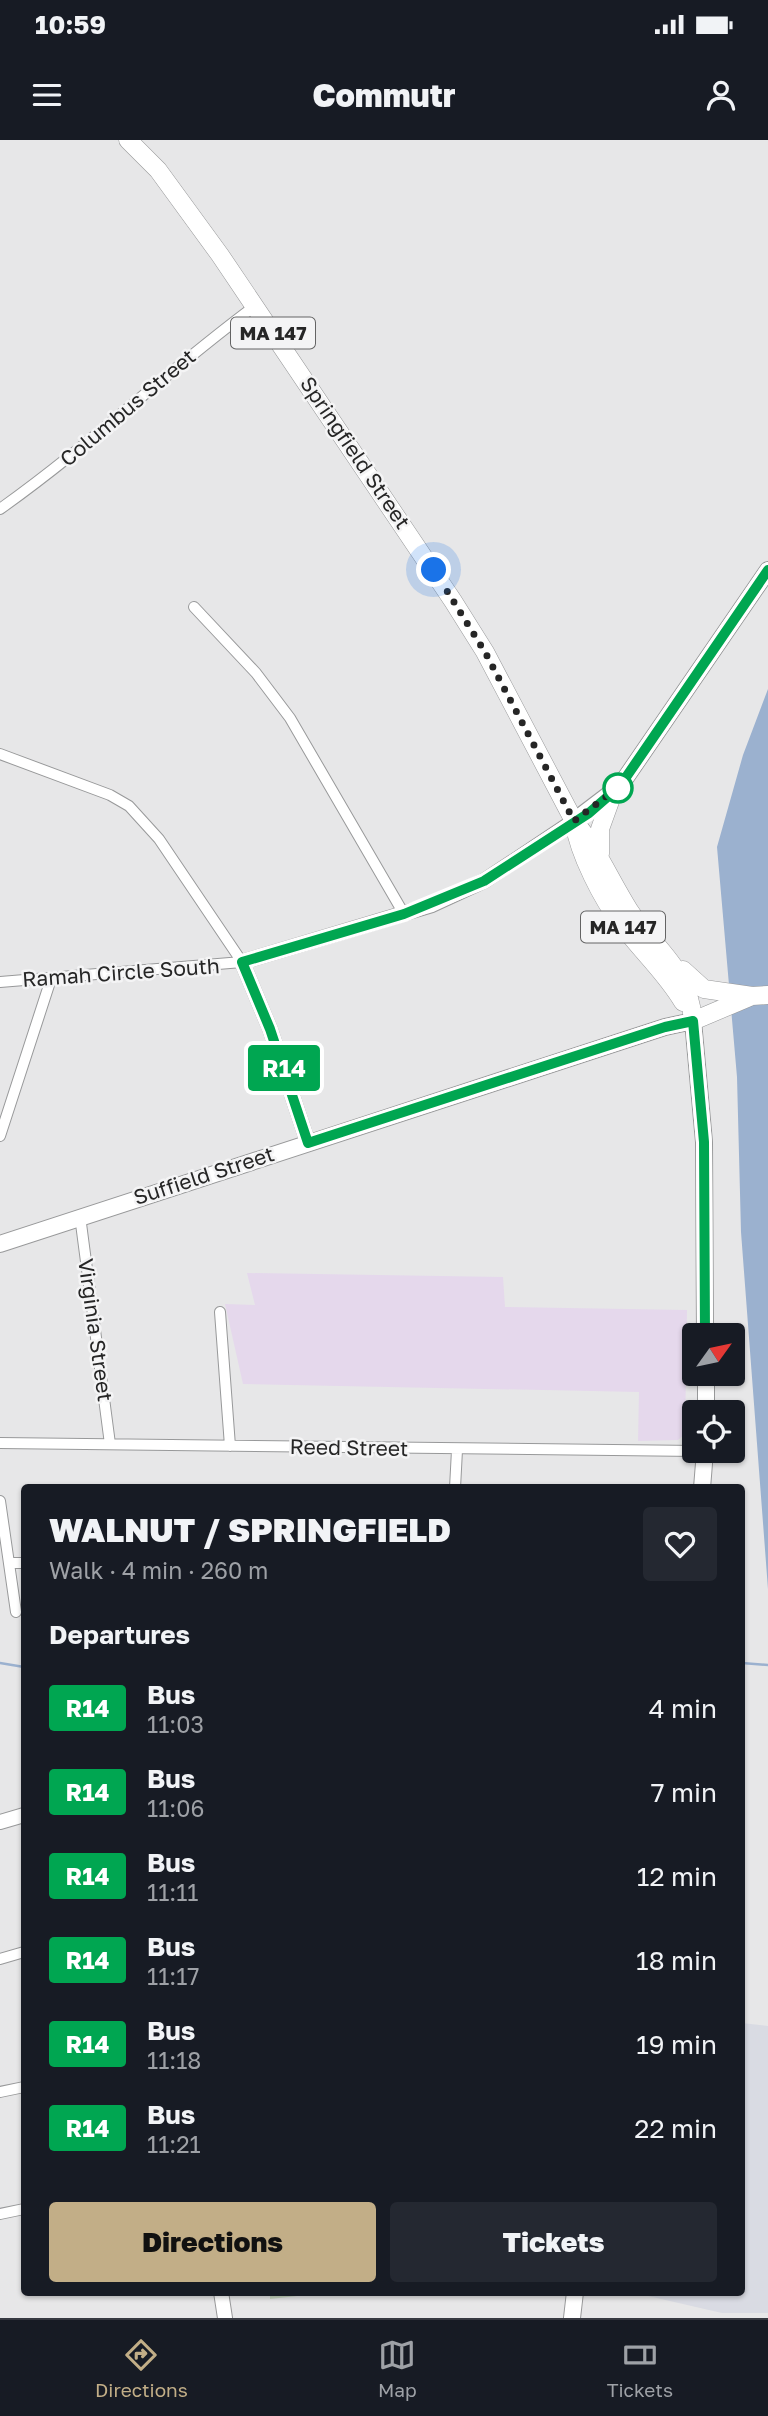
<!DOCTYPE html>
<html lang="en">
<head>
<meta charset="utf-8">
<style>
	body { margin:0; font-family:"Golos Text",sans-serif; background:#242831; color:#f1f3f6; height:100vh; display:flex; flex-direction:column; font-size:26px; white-space:nowrap }
	* { box-sizing:border-box; margin:0 }
	p { font-size:23px; color:#9ea1a6 }
	.icon { flex:none; width:38px; height:38px; fill:none; stroke:currentColor; stroke-width:2; stroke-linecap:round; stroke-linejoin:round }
	.map { position:relative; flex:1; overflow:hidden }
	.side { position:absolute; left:21px; top:1344px; width:724px; height:812px; display:flex; flex-direction:column; background:#171b24; border-radius:7px; box-shadow:0 2px 5px #0004 }
	.side>* { flex:none }
	.badge { padding:0 14px; border-radius:5px; font-size:24px; line-height:46px }
	.needle { width:46px; rotate:57deg }
	.buttons { position:absolute; left:682px; top:1183px; display:grid; gap:14px }
	.buttons a { display:grid; place-items:center; width:63px; height:63px; border-radius:7px; background:#171b24; box-shadow:0 2px 5px #0004; font-size:35px }
	.you { position:absolute; width:35px; height:35px; margin:-18px; border:5px solid #fff; border-radius:50%; background:#1a73e8; box-shadow:0 0 0 10px #1a73e833 }
	.map>.badge { position:absolute; translate:-50% -50%; box-shadow:0 0 0 4px #fff }
	h2 { padding:0 28px; font-size:26px; line-height:63px }
	.round { display:grid; place-items:center; flex:none; width:74px; height:74px; border-radius:7px; background:#242831 }
	.headline { display:flex; align-items:center; justify-content:space-between; height:119px; padding:0 28px }
	h1 { font-size:33px; font-weight:800; line-height:52px }
	.action { display:flex; gap:14px; margin-top:auto; padding:14px 28px }
	.action a { flex:1; height:80px; border-radius:7px; background:#c2ae87; color:#111; font-size:28px; font-weight:800; line-height:80px; text-align:center }
	.action a+a { background:#242831; color:#f1f3f6 }
	ul { padding:0; list-style:none }
	li { display:flex; align-items:center; gap:21px; height:84px; padding:0 28px }
	li div { flex:1 }
	li b { display:block; font-size:26px }
	li em { font-style:normal }
	li .badge { min-width:77px; font-weight:700; text-align:center }
	.status { display:flex; justify-content:space-between; align-items:center; height:49px; padding:0 35px; background:#171b24; direction:ltr }
	.status svg { height:19px; fill:currentColor }
	header { display:flex; justify-content:space-between; align-items:center; height:91px; padding:0 28px; background:#171b24; font-size:32px; font-weight:800 }
	.menu { display:flex; justify-content:space-around; align-items:center; height:98px; border-top:2px solid #363941; background:#171b24; font-size:19px; color:#9ea1a6 }
	.menu a { display:grid; justify-items:center; gap:4px }
	.menu .selected { color:#c2ae87 }
	.map>svg:first-child { display:block }
</style>
</head>
<body>
<div class="status"><b>10:59</b><svg viewBox="0 0 49 12"><path d="M0 12V9h3v3zM5 12V6h3v6zM10 12V3h3v9zM15 12V0h3v12zM26 1h20v11H26zM47 4h2v5h-2z"/></svg></div>
<header><svg class="icon" aria-label="menu" viewBox="0 0 24 24"><path d="M4 6h16M4 12h16M4 18h16"/></svg>Commutr<svg class="icon" aria-label="person" viewBox="0 0 24 24"><circle cx="12" cy="8" r="4"/><path d="M4 21q1-7 8-7t8 7"/></svg></header>
<div class="map">
<svg width="768" height="2178" viewBox="0 0 768 2178">
	<rect width="100%" height="100%" fill="#e7e7e8"/>
	<path fill="#d9dbe3" d="M742 1883 768 1886V2173H722L635 2153 742 2152Z"/>
	<path fill="#e5d8ec" d="M247 1133 503 1137 505 1167 687 1170 685 1294 678 1300 638 1301 639 1252 243 1244 225 1164 255 1165Z"/>
	<path fill="#cad8c2" d="M324 2153 270 2159V2152Z"/>
	<path fill="#9bb1cf" d="M768 549V1449L741 1092 737 937 717 707 743 615Z"/>
	<g fill="none" stroke-linecap="round" stroke-linejoin="round">
		<path stroke="#9bb1cf" stroke-width="2.5" d="M0 1523 24 1527
			M742 1523 768 1525"/>
		<defs>
			<path id="minor" d="M0 369C89 306 167 231 255 166
				M194 467 256 533 290 578 404 774
				M0 614 110 655 129 666 159 699 242 822 0 842
				M0 996 51 839
				M80 1076 110 1304
				M220 1172 230 1306
				M0 1303 697 1311
				M455 1348 457 1310
				M0 1361 16 1472
				M9 1423H24
				M0 1819 24 1812
				M0 1952 24 1947
				M0 2074 24 2069"/>
			<path id="tertiary" d="M308 1003 270 889 242 822 432 765 484 741 574 681
				M0 1682 24 1675
				M221 2152 225 2178"/>
			<path id="secondary" d="M574 681 620 646 768 430
				M0 1104 665 887 693 881 704 1002 705 1195
				M706 1234V1272
				M702 1348 705 1311
				M572 2178 575 2152"/>
			<path id="primary" d="M128 0 158 30 220 115 453 461 485 512 574 681C597 708 610 740 629 770 655 810 689 827 693 881
				M574 682C579 714 602 759 622 785 642 812 666 833 683 862
				M600 714V689L613 653
				M683 830 704 849 752 856
				M693 881 752 856 768 855"/>
		</defs>
		<use href="#minor" stroke="#98999a" stroke-width="12"/>
		<use href="#tertiary" stroke="#98999a" stroke-width="16"/>
		<use href="#secondary" stroke="#98999a" stroke-width="18"/>
		<use href="#primary" stroke="#98999a" stroke-width="19"/>
		<use href="#minor" stroke="#fff" stroke-width="10"/>
		<use href="#tertiary" stroke="#fff" stroke-width="14"/>
		<use href="#secondary" stroke="#fff" stroke-width="16"/>
		<use href="#primary" stroke="#fff" stroke-width="18"/>
	</g>
	<g fill="none" stroke-linecap="round" stroke-linejoin="round">
		<defs>
			<path id="line" d="M705 1195 704 1002 693 881 665 887 308 1003 270 889 242 822 404 774 484 741 589 673 620 646 768 430"/>
		</defs>
		<use href="#line" stroke="#fff" stroke-width="16"/>
		<use href="#line" stroke="#00a651" stroke-width="10"/>
		<path stroke="#262626" stroke-width="7" stroke-dasharray="0 12.6" d="M434 430 485 512 574 681 620 646 618 648"/>
	</g>
	<circle fill="#fff" stroke="#00a651" stroke-width="3.5" cx="618" cy="648" r="14"/>
	<g text-anchor="middle" stroke-width="5" stroke-linejoin="round" paint-order="stroke">
		<g fill="#f4f4f5" stroke="#646464" stroke-width="2">
			<rect x="231" y="177.5" width="84" height="31" rx="5"/>
			<rect x="581" y="771.5" width="84" height="31" rx="5"/>
		</g>
		<g font-size="19" font-weight="bold" fill="#262626">
			<text x="273" y="200">MA 147</text>
			<text x="623" y="794">MA 147</text>
		</g>
		<g font-size="21" fill="#262626" stroke="#f4f4f5">
			<text transform="translate(128 268) rotate(-40)" y="7">Columbus Street</text>
			<text transform="translate(355 313) rotate(56)" y="7">Springfield Street</text>
			<text transform="translate(121 833) rotate(-4)" y="7">Ramah Circle South</text>
			<text transform="translate(204 1036) rotate(-18)" y="7">Suffield Street</text>
			<text transform="translate(95 1190) rotate(82)" y="7">Virginia Street</text>
			<text transform="translate(349 1308) rotate(1)" y="7">Reed Street</text>
		</g>
	</g>
</svg>
<div class="buttons">
<a><svg class="needle" viewBox="-14 -14 28 28"><path d="M0-13l5 13h-10z" fill="#e53935"/><path d="M0 13l5-13h-10z" fill="#9ea1a6"/></svg></a>
<a><svg class="icon" aria-label="locate" viewBox="0 0 24 24"><circle cx="12" cy="12" r="6"/><path d="M12 2v4M12 18v4M2 12h4M18 12h4"/></svg></a>
</div>
<div class="you" style="left:434px;top:430px"></div>
<b class="badge" style="left:284px;top:928px;background:#00a651;color:#fff">R14</b>
<section class="side">
<div class="headline"><div><h1>WALNUT / SPRINGFIELD</h1><p>Walk · 4 min · 260 m</p></div><a class="round"><svg class="icon" aria-label="heart" viewBox="0 0 24 24"><path d="M12 20l-8-8c-3-5 5-10 8-4 3-6 11-1 8 4z"/></svg></a></div>
<h2>Departures</h2>
<ul>
<li><span class="badge" style="background:#00a651;color:#fff">R14</span><div><b>Bus</b><p>11:03</p></div><em>4 min</em></li>
<li><span class="badge" style="background:#00a651;color:#fff">R14</span><div><b>Bus</b><p>11:06</p></div><em>7 min</em></li>
<li><span class="badge" style="background:#00a651;color:#fff">R14</span><div><b>Bus</b><p>11:11</p></div><em>12 min</em></li>
<li><span class="badge" style="background:#00a651;color:#fff">R14</span><div><b>Bus</b><p>11:17</p></div><em>18 min</em></li>
<li><span class="badge" style="background:#00a651;color:#fff">R14</span><div><b>Bus</b><p>11:18</p></div><em>19 min</em></li>
<li><span class="badge" style="background:#00a651;color:#fff">R14</span><div><b>Bus</b><p>11:21</p></div><em>22 min</em></li>
</ul>
<div class="action"><a>Directions</a><a>Tickets</a></div>
</section>
</div>
<nav class="menu">
<a class="selected"><svg class="icon" aria-label="directions" viewBox="0 0 24 24"><path d="M12 3l9 9-9 9-9-9zM9 14v-3h6M13 9l2 2-2 2"/></svg>Directions</a>
<a><svg class="icon" aria-label="map" viewBox="0 0 24 24"><path d="M3 6l6-2 6 2 6-2v14l-6 2-6-2-6 2zM9 4v14M15 6v14"/></svg>Map</a>
<a><svg class="icon" aria-label="tickets" viewBox="0 0 24 24"><path d="M3 7h18v10H3zM15 7v10"/></svg>Tickets</a>
</nav>
</body>
</html>
